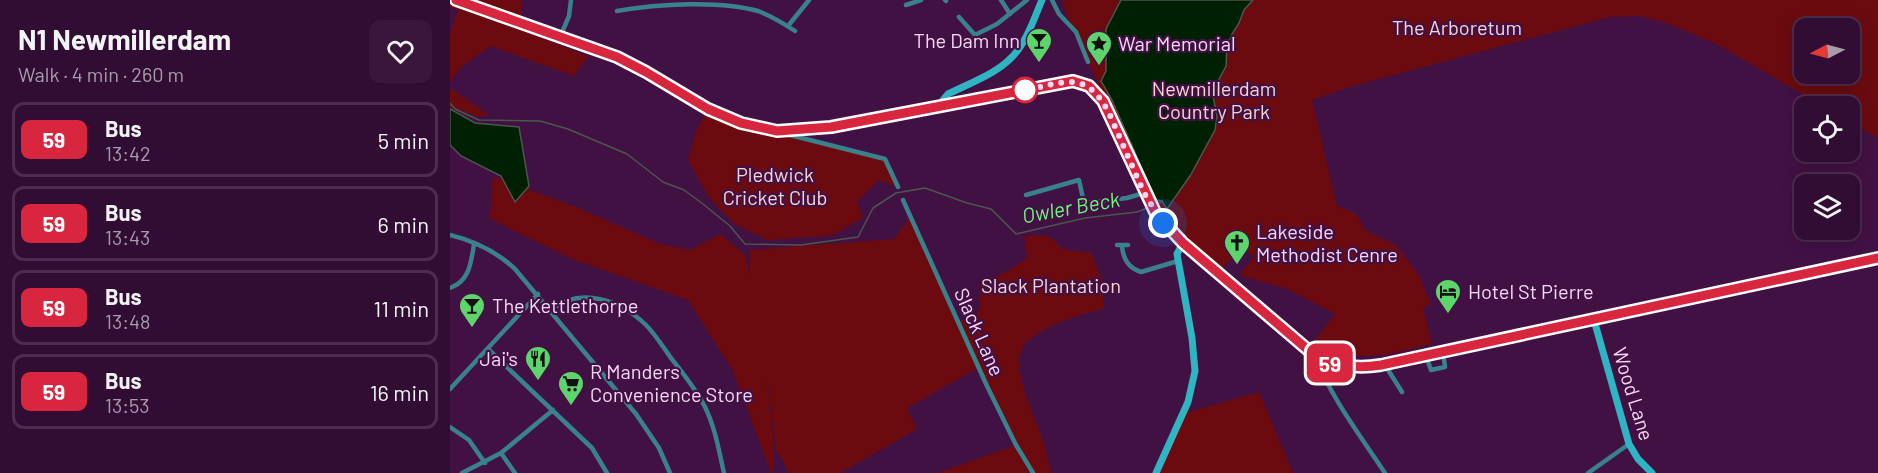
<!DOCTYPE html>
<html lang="en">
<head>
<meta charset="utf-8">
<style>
	body { margin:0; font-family:Barlow,sans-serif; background:#3a163b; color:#f1f3f6; height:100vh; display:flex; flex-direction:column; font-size:22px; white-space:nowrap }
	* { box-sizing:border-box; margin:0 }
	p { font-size:20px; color:#a89cac }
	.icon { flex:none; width:33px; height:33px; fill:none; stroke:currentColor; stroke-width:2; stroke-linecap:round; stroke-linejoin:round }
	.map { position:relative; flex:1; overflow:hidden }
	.panel { display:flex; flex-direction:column; background:#320d33; width:450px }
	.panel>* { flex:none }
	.badge { padding:0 12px; border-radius:9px; font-size:21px; line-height:39px }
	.needle { width:39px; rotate:264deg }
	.fabs { position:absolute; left:1344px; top:18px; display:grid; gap:12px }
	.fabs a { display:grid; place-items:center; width:66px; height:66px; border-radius:12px; background:#320d33; box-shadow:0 3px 15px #0003,0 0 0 2px #4d2d4e; font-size:30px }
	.you { position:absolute; width:30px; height:30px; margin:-15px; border:4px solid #fff; border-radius:50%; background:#1a73e8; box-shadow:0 0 0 9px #1a73e833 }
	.map>.badge { position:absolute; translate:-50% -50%; box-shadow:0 0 0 3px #fff }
	.round { display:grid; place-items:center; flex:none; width:63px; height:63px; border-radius:12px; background:#3a163b }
	.overview { display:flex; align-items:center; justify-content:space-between; height:102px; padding:0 18px }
	h1 { font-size:28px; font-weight:700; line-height:45px }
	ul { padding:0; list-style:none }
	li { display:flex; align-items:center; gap:18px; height:75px; margin:0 12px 9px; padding:0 6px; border:3px solid #4d2d4e; border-radius:12px }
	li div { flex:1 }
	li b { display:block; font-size:22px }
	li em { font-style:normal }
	li .badge { min-width:66px; font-weight:700; text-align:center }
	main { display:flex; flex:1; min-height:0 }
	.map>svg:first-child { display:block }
</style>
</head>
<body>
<main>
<section class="panel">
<div class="overview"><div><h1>N1 Newmillerdam</h1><p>Walk · 4 min · 260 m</p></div><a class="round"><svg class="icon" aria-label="heart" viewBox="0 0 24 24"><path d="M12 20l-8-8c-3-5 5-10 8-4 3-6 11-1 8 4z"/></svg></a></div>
<ul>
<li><span class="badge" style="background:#d7263d;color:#fff">59</span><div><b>Bus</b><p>13:42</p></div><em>5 min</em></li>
<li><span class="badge" style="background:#d7263d;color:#fff">59</span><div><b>Bus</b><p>13:43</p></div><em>6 min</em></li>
<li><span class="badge" style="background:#d7263d;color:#fff">59</span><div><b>Bus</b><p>13:48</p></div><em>11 min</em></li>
<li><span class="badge" style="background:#d7263d;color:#fff">59</span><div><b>Bus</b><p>13:53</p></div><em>16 min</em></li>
</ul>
</section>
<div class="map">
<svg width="1428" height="473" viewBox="0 0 1428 473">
	<rect width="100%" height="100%" fill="#421144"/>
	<path fill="#6b0b0f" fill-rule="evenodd" d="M0 0H71L73 31 138 56 124 76 40 46 9 69 0 82V33L8 10 0 7Z
		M613 0H1428V138L1400 123V106H1373L1266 44 1217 23 1189 16 1160 17 899 87 862 100 887 206 906 214 916 231 947 246 969 276 981 305 973 307 982 344C942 353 901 368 865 340L885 314 837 289 792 276 790 274 804 257 792 247 769 272 745 253 744 243 713 223 615 11ZM1354 28H1400V74H1354Z
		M0 88 39 115 29 117 0 107Z
		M258 109 347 139 408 151 435 159 448 187 428 180 407 202 413 218 381 236 317 240 283 223 258 196 238 160 245 133Z
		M43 176 128 208 210 244 240 250 270 234 295 255 300 275V250L444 239 461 216 509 322 530 311V283L558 271 577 258 574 236C594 235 599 233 612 249L641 253 653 283V309C633 313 581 329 572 349 562 372 584 415 592 437 596 449 598 461 601 473H488L566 445 528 368 457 408 467 429 390 473H339L326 449 317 377 324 449 323 473H321L283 371 238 300 122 259 40 219Z
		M809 392 843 473H706L738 402 739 412Z"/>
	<path fill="#002004" stroke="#4a574d" stroke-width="1.5" d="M671 0H803L794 10 789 23 782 34 777 47 776 66 766 85 763 96 767 116 765 130 740 176 717 209 712 201 706 200 662 100 651 81 656 71V29Z
		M0 109 25 123 69 127 79 186 65 202 51 176 11 156 0 145Z"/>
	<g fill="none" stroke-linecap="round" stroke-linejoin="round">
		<path stroke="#4a574d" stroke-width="1.5" d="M0 103 5 109 29 120 90 121 118 129 177 154 213 182 234 190 253 204 280 226 295 244 351 245 408 237 423 208 446 193 475 188 517 203 541 209 566 234 635 218 687 212 700 207
			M705 205 712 201"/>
		<path stroke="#39828b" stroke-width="4.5" d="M495 0 496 1
			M551 0 560 14
			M602 0 609 14 626 32 638 62
			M456 5 471 0
			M167 11C207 4 270 0 308 11 321 16 333 23 345 31
			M509 17 525 35 547 24 577 0
			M338 26 359 0
			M110 37 119 16 121 0
			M332 133 435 159 448 187
			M576 195 629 180 634 203 677 198 694 193
			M453 200 537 386 566 445 583 473
			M0 235C24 241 47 252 65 269L186 414 209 448 220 473
			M667 245H678
			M672 246C673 259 678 268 691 272L728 261
			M0 288C20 281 21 262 24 244
			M101 310C131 286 170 300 196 325 205 334 213 347 221 358 233 373 246 389 255 407 265 427 269 451 274 473
			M38 349 142 448 157 473
			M865 355C879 395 912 438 935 473
			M976 356 981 370 995 367 994 359
			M935 365 952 392
			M0 389 88 294
			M0 427 19 440 35 463
			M51 453 65 473
			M12 473 51 453 103 410
			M1138 473 1179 444"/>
		<path stroke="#2fb4c2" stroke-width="7" d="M494 106 493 100 498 94C522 82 552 72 568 50 579 36 585 16 592 0
			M1144 320 1179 444 1188 459 1202 473
			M706 473 738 402 745 371 742 338 727 254 733 243"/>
		<path stroke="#09dbee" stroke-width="8" d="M6 0 167 57 196 72 258 109 291 123 327 131 381 127 623 81 639 86 653 101 706 214 733 243 865 355C887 366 906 369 931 365L1428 258"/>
	</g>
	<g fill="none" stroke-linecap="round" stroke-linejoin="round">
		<defs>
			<path id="line" d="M6 0 167 57 196 72 258 109 291 123 327 131 381 127 623 81 639 86 653 101 706 214 733 243 864 355C887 366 906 369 931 365L1428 258"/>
		</defs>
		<use href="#line" stroke="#fff" stroke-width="14"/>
		<use href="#line" stroke="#d7263d" stroke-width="9"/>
		<path stroke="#f6d8f6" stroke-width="6" stroke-dasharray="0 10.8" d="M575 90 572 91C614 83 635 68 659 113L694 193 713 223"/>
	</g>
	<defs>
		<symbol id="bar-pin" viewBox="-11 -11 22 30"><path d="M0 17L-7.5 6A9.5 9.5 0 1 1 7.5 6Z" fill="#5dd56c" stroke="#421144"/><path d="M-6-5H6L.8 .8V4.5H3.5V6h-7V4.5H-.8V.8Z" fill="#111"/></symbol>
		<symbol id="sight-pin" viewBox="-11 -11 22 30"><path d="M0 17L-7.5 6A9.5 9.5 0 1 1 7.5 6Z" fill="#5dd56c" stroke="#421144"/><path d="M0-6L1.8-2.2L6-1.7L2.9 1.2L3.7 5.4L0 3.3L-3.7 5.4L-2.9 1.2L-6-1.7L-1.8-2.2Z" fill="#111"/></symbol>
		<symbol id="church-pin" viewBox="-11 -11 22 30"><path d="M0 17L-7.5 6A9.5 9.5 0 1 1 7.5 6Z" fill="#5dd56c" stroke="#421144"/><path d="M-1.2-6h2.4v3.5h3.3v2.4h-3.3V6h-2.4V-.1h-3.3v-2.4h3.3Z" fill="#111"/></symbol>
		<symbol id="hotel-pin" viewBox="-11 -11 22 30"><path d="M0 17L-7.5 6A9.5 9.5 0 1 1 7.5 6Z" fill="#5dd56c" stroke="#421144"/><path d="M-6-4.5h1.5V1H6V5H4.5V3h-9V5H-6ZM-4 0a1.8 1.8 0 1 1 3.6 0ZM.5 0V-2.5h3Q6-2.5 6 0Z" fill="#111"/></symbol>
		<symbol id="restaurant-pin" viewBox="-11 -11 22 30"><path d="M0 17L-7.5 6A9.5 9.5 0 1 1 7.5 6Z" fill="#5dd56c" stroke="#421144"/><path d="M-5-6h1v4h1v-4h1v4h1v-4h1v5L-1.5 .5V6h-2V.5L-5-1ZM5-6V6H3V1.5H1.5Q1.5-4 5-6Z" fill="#111"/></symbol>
		<symbol id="supermarket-pin" viewBox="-11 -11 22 30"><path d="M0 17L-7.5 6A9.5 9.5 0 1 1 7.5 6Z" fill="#5dd56c" stroke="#421144"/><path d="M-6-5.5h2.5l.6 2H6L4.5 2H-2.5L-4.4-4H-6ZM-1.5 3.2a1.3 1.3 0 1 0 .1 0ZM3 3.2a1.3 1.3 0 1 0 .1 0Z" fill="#111"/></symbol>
	</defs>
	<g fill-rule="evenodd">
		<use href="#bar-pin" x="574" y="26" width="30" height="40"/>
		<use href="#sight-pin" x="634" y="29" width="30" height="40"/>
		<use href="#church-pin" x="772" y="228" width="30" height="40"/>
		<use href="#hotel-pin" x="983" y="277" width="30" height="40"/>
		<use href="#bar-pin" x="7" y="291" width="30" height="40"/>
		<use href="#restaurant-pin" x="73" y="344" width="30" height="40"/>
		<use href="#supermarket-pin" x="106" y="369" width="30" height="40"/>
	</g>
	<circle fill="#fff" stroke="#d7263d" stroke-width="3" cx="575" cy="90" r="12"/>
	<g text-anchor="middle" stroke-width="4.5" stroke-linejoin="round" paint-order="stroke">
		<g font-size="20" fill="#f7d5d1" stroke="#421144">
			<text x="1007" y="35">The Arboretum</text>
			<text x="764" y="96">Newmillerdam<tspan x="764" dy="23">Country Park</tspan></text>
			<text x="325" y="182">Pledwick<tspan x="325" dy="23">Cricket Club</tspan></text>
			<text x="601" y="293">Slack Plantation</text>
		</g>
		<g font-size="20" fill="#f6d8f6" stroke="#421144" text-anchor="start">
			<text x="570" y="48" text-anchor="end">The Dam Inn</text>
			<text x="668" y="51">War Memorial</text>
			<text x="806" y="239">Lakeside<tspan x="806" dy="23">Methodist Cenre</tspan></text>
			<text x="1018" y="299">Hotel St Pierre</text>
			<text x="42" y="313">The Kettlethorpe</text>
			<text x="68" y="366" text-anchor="end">Jai's</text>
			<text x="140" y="379">R Manders<tspan x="140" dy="23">Convenience Store</tspan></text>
		</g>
		<g font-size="20" fill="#f6d8f6" stroke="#421144">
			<text transform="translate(529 332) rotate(66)" y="7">Slack Lane</text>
			<text transform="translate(1183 394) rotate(73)" y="7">Wood Lane</text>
		</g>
		<g font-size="21" font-style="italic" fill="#72f481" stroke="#421144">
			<text transform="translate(621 208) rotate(-10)" y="7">Owler Beck</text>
		</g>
	</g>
</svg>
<div class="fabs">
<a><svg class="needle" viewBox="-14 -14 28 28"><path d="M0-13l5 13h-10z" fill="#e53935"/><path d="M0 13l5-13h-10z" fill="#a89cac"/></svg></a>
<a><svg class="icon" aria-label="locate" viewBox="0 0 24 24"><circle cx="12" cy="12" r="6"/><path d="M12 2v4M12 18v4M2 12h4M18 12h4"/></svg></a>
<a><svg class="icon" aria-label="layers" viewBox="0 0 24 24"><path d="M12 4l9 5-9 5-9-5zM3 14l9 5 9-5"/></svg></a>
</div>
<div class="you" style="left:713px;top:223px"></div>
<b class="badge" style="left:880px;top:363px;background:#d7263d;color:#fff">59</b>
</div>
</main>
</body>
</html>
